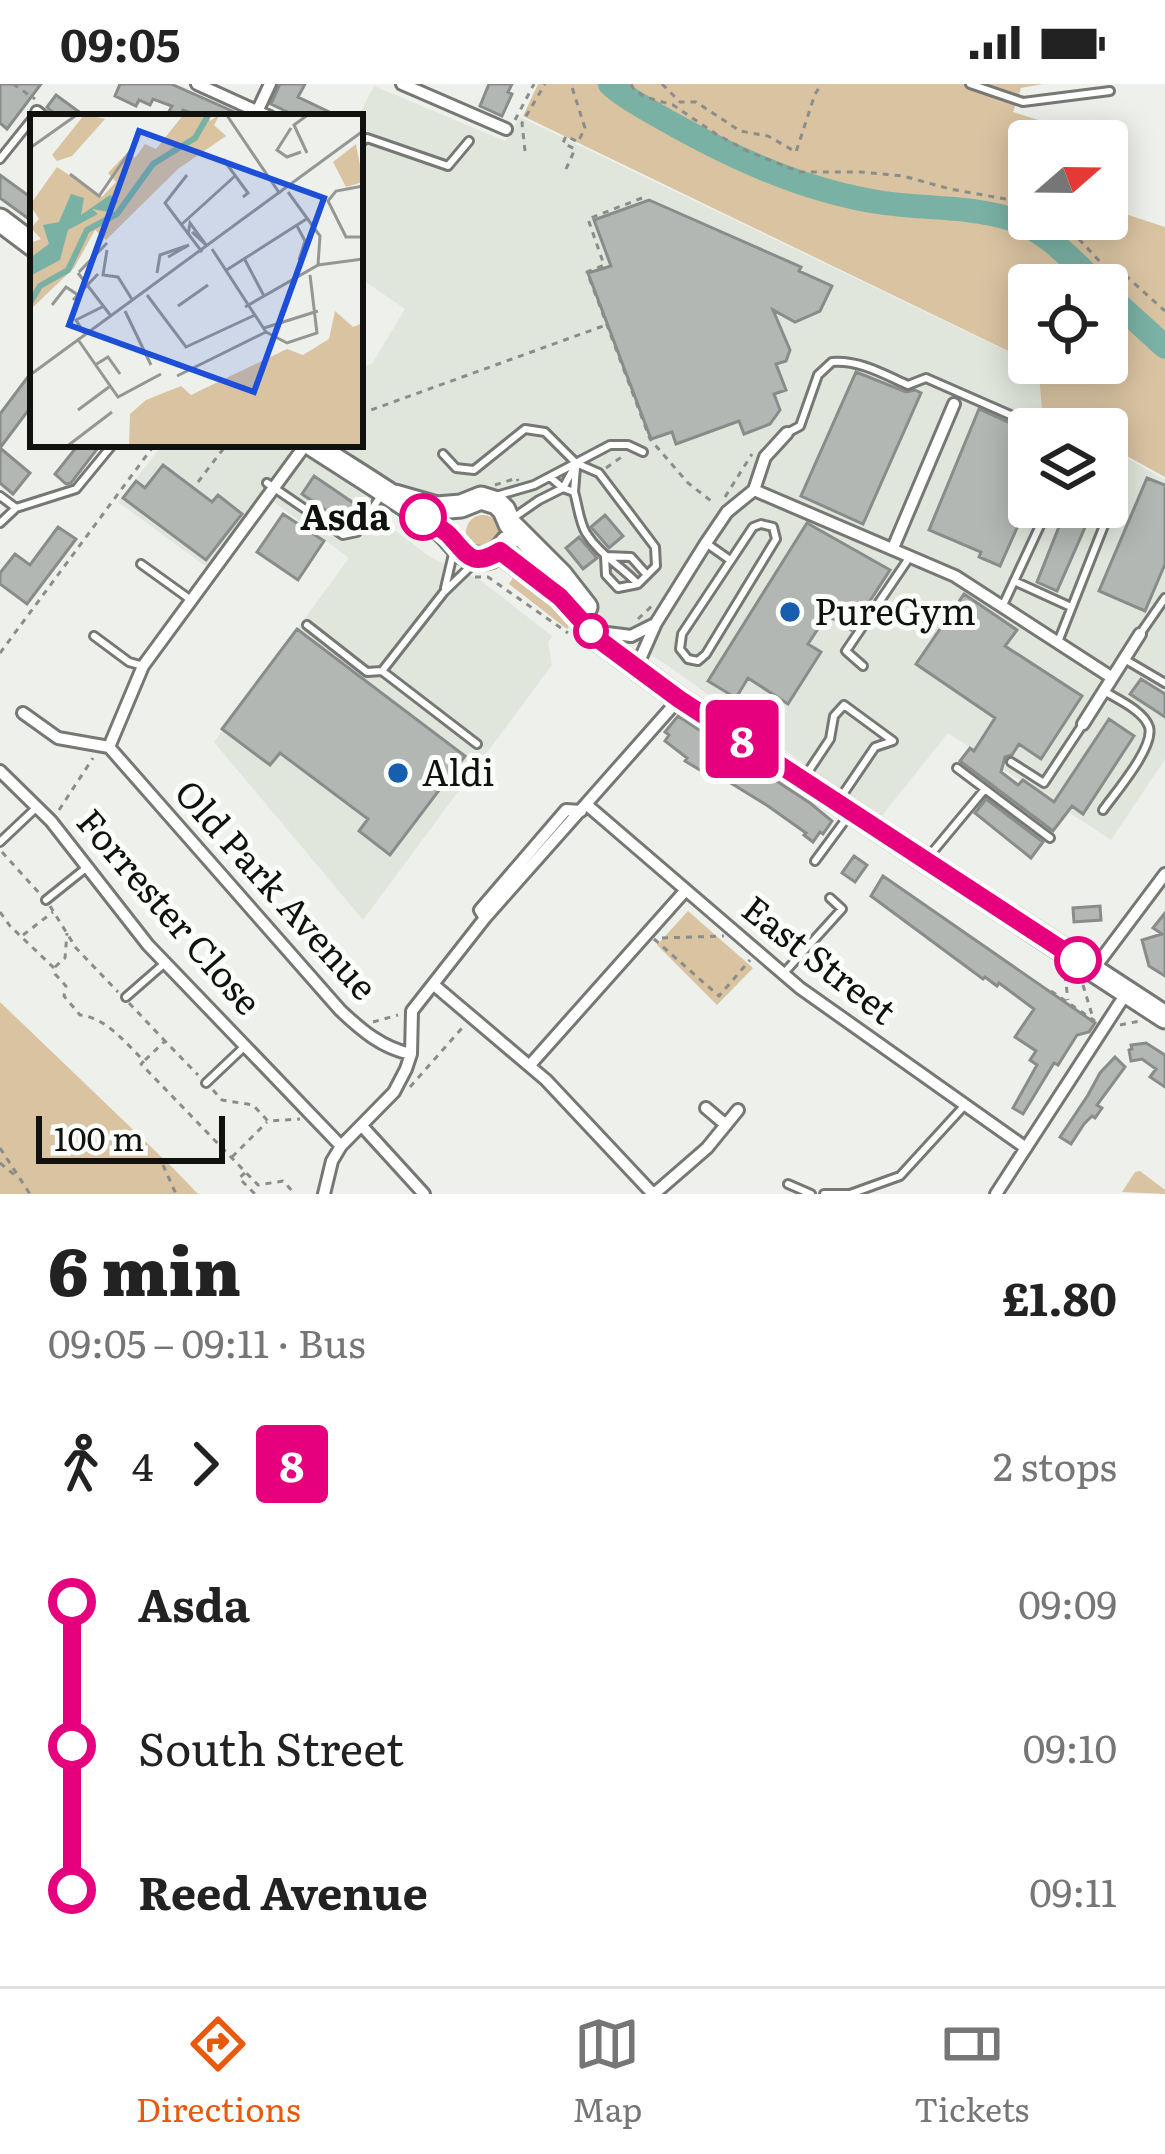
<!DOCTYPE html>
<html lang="en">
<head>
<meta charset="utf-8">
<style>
	body { margin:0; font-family:Literata,serif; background:#f6f6f6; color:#222; height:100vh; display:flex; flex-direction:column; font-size:45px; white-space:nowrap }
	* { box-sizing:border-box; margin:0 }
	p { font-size:39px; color:#767676 }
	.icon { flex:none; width:66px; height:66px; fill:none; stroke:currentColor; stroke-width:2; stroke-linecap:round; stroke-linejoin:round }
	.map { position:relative; height:1110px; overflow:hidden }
	.sheet { display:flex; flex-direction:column; background:#fff; flex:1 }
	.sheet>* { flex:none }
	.badge { padding:0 24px; border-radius:9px; font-size:42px; line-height:78px }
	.needle { width:78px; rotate:70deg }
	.fabs { position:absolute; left:1008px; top:36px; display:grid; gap:24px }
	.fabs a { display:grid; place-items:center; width:120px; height:120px; border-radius:12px; background:#fff; box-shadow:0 6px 30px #0003; font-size:60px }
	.scale { position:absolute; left:36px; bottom:30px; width:189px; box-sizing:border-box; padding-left:12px; border:6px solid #111210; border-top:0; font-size:33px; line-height:42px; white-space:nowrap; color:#111210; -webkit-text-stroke:9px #fbfefa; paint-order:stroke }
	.map>.badge { position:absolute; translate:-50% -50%; box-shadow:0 0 0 6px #fff }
	.legs { display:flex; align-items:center; gap:18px; height:132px; padding:0 48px; font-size:39px }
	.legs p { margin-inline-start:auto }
	.headline { display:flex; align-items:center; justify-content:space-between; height:204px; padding:0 48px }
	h1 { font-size:66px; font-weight:800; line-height:90px }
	ul { padding:0 48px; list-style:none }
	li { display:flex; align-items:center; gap:42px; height:144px; font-size:45px }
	li i { display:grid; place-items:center; width:18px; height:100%; margin:0 15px; background:currentColor }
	li i::after { content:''; width:30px; height:30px; margin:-15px; border:9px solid; border-radius:50%; background:#fff }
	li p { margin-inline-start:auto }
	li:first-child i { background:linear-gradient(#0000 50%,currentColor 0) }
	li:last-child i { background:linear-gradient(currentColor 50%,#0000 0) }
	.status { display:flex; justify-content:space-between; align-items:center; height:84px; padding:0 60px; background:#fff; direction:ltr }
	.status svg { height:33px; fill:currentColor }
	.dock { display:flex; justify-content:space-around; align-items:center; height:168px; border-top:3px solid #e0e0e0; background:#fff; font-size:33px; color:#767676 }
	.dock a { display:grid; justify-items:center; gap:6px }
	.dock .on { color:#ea580c }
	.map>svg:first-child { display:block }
</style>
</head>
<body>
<div class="status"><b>09:05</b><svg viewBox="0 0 49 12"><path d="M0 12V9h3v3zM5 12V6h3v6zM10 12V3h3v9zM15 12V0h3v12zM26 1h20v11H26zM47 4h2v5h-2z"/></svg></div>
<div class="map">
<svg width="1165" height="1110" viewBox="0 0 1165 1110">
	<rect width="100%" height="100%" fill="#eef0ec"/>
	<path fill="#e0e6db" d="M374 2 505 57 520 33 1038 282 1042 325 1077 345H1029V423H1107V363L1165 396V675L1111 756 948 649 880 734 664 579 598 537 497 419 437 424 311 360H360V283L372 280 405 225 360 194 358 33Z
		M163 360H281L320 376 387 422 379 434 430 473 480 496 552 552 548 558 552 581 363 836 214 658 349 474 262 409 208 484 118 418Z"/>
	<path fill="#d9c3a1" d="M538 0H1043L1021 4 1013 28 1105 57H1029V135H1107V124L1165 143V393L1107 361V345H1078L1042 325 1038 282 1032 279H1107V201H1029V277L523 32Z
		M466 448a17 17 0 1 1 34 0a17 17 0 1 1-34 0Z
		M519 484 572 537 567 545 509 500Z
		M688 827 753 884 717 921 657 861Z
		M0 918 173 1084 198 1110H0Z
		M1140 1087 1165 1106V1110L1122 1108 1135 1088Z"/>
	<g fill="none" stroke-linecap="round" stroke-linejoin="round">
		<path stroke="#7ab1a5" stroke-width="24" d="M610 0C622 12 640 21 655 30 726 71 802 107 884 119 927 125 969 122 1011 135 1046 146 1072 176 1098 201
			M1107 210 1165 263"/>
	</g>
	<path fill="#b3b7b4" stroke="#898c8a" stroke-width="3" d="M0 0H41L7 45 0 39Z
		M120 0H171L246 33H203L183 26 179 33H166L172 22 153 15 150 21 139 16 136 22 115 12Z
		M280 0H305L298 13 340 33H298L271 20Z
		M489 0H512L508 8 512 10 502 32 480 22Z
		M56 11 86 33H60L50 26 47 23Z
		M0 91 33 115V138L0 114Z
		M649 116 801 183 799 187 832 202 820 227 795 238 773 226 790 266 786 277 776 280 786 306 774 310 780 326 770 340 744 350 739 337 676 360 672 348 651 355 588 189 611 182 594 136Z
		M33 286V320L0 364 30 389 13 410 0 399V330Z
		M856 288 906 308 915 306 921 309 863 440 801 412Z
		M979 325 1021 344H1029V417L1000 482 979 473 981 468 929 446Z
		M79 360H101L71 399 66 400 55 390Z
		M163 381 212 418 218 411 242 430 206 476 123 414 136 397 145 404Z
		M314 392 355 420 343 438 302 410Z
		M1147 394 1165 401V480L1145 527 1099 507Z
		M1047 423H1094L1057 507 1037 498 1064 430Z
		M283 430 324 457 298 496 257 468Z
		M605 431 623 452 609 464 591 443Z
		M807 439 890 486 851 546 827 531 808 560 821 568 788 620 748 594 736 614 708 597Z
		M58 443 76 455 27 520 0 500V489L15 470 30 481Z
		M579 453 597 474 583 485 566 464Z
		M964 510 1017 546 1005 562 1082 612 1041 675 1019 660 1012 671 1005 673 1001 688 1018 701 1023 696 1054 718 1109 635 1134 652 1083 730 1072 722 1053 747 960 677 970 664 974 667 995 634 916 580Z
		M297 545 465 672 390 771 359 747 368 735 280 669 270 681 222 645Z
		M1141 595 1165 610V633L1130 610Z
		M678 632 810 719 832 737 823 750 820 748 813 758 804 751 806 749 768 722 708 685 705 689 685 677 687 674 665 657 669 651 665 648Z
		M986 715 1043 758 1031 774 975 729Z
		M854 772 867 781 855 798 842 789Z
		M883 792 1095 939 1089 948 1077 951 1058 981 1054 979 1023 1030 1013 1024 1037 981 1030 976 1036 967 1015 953 1034 925 999 899 997 902 985 893 983 895 871 812Z
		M1100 822 1101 836 1074 838 1073 824Z
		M1165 829V892L1149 882 1142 856 1162 850 1153 844Z
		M1146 959 1165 971V1003L1150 993 1156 985 1142 975 1131 977 1129 966 1132 965 1131 961Z
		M1115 973 1125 983 1097 1021 1102 1024 1095 1034 1092 1032 1084 1040 1071 1060 1060 1053 1088 1011 1100 989Z"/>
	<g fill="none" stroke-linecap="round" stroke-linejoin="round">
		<defs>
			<path id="lane" d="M970 0 1023 18 1110 7
				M360 59 367 54 448 82 469 57
				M0 75 33 34
				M787 349 800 342 818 291 832 278C860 276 883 290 908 301L926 294 1024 337
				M443 370 456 384 474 386 525 345 545 348 576 379 599 389 655 463 656 482 638 500C621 482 599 470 586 449 579 437 578 421 574 408L563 404 550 393
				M267 399 343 451 357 448 382 410
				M574 408 576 383
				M0 412 16 424
				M496 412 534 401 610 361H628L643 368
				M513 434 539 416 563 404 575 382
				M0 439 16 424 76 405 113 360
				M761 440 773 443 776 455 706 570 698 577 688 575 680 565 682 550 753 443Z
				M706 459 730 476
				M141 480 191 516
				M1014 497 1071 523
				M638 500 618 504 606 491 605 472 631 473 647 491
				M445 504 453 470
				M1003 521 1044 433
				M307 541 367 588 382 587 477 660
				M1140 550 1165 514
				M94 552 129 578 143 582
				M1058 558 1118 406
				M1126 576 1165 599
				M863 582 846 567 909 474
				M382 587 444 508 473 480
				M1011 678 1044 699 1083 640
				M957 684 1050 754
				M806 691 830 655 834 632 844 621 893 657 875 663 839 716
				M1103 726C1115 709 1155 663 1149 643 1144 627 1117 615 1104 607
				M0 758 37 723
				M930 771 985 705
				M815 777 849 731
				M46 816 86 784
				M783 890 842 825 830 814
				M126 913 165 879
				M206 999 243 964
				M788 1100 811 1110
				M824 1110H850L900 1092 965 1021"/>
			<path id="street" d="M197 0 270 33
				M402 0 506 45
				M37 28 43 33
				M256 30 270 0
				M306 360 143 582 109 663 340 926C361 946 382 964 411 970
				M754 406 955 492 1111 593
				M893 464 954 320
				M607 549 631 552 653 541
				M637 582 656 539 706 459 727 428 754 406 765 373 787 349
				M23 629 58 654 109 663
				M1083 640 1140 550
				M0 687 51 737 148 861 341 1062
				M587 721 800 904 1026 1064
				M485 834 480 826 566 726 581 727
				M1093 886 1165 790
				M434 901 546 996 653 1110
				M530 981 685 807
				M706 1024 726 1041
				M362 1042 424 1110
				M324 1110 332 1077 341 1062 394 1008 406 985 411 970 412 927 485 834 679 615
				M654 1110 707 1064 738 1026
				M996 1110 1127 908"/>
			<path id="highway" d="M0 136 33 161
				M311 360C354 388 398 414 440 445 452 454 459 471 476 474 490 477 499 469 507 458
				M395 412 437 424 461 422 481 414 497 419 504 426 510 440 561 491 586 523
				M500 467 560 513 598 555 679 615 1165 933"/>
		</defs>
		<use href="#lane" stroke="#767874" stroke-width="12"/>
		<use href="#street" stroke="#767874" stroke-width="16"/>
		<use href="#highway" stroke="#767874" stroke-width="27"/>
		<path stroke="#8b8d8a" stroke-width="3" stroke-dasharray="6 6" stroke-linecap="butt" d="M13 0 35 15
			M631 0 634 6 645 13 673 21 716 50 747 67 799 88H861L903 92 950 105 1017 117 1029 124
			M662 0 680 18H696L740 47 768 52 796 68 815 10 822 0
			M515 36 534 0
			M525 67 522 39 545 0
			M566 85 575 65 563 59 566 52 578 58 585 44 571 0
			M642 114 588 135 604 181 587 188 650 355 688 399 715 420
			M1049 135 1077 153 1103 181 1125 191 1165 227
			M360 330 606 241
			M606 384 623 372
			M198 398 227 360
			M495 401 517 394 518 397
			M725 413 752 370
			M475 493H488L568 549
			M638 535 653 521
			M0 569 155 360
			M59 726 93 674
			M2 768 40 810
			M50 822 76 864 118 908
			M0 828 10 842 54 884 55 890 66 902 64 912 80 931C105 933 126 959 144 977L141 980 258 1101 283 1097 295 1110
			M23 851 53 828
			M662 854 724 852
			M654 855 719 912 750 876
			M55 883 65 874 67 849
			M1065 891 1068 916
			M1083 901 1093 934
			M1051 907 1095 937
			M129 919 165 957
			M373 938 398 931
			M1120 941 1140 937
			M145 976 165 957 198 991
			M410 1003 463 943
			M213 1006 222 1016 253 1021 268 1037 300 1035
			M0 1064 30 1110
			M232 1073 267 1038
			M0 1079 17 1093
			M163 1081 176 1110
			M245 1089 239 1094 255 1110"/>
		<use href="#lane" stroke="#fff" stroke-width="6"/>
		<use href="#street" stroke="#fff" stroke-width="10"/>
		<use href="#highway" stroke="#fff" stroke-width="21"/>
	</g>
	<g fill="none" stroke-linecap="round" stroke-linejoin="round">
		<defs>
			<path id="line-1" d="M423 433C431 439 442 444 449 451 467 470 471 485 500 467L560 513 598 555 679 615 1078 876"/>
		</defs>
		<use href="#line-1" stroke="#fff" stroke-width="27"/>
		<use href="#line-1" stroke="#e6007e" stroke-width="18"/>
	</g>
	<g fill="#fff" stroke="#e6007e" stroke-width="6">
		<circle cx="423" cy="433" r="21"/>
		<circle cx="591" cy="547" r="15"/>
		<circle cx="1078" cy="876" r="21"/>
	</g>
	<g fill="#175fae" stroke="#fbfefa" stroke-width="4.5">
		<circle cx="790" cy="528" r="12"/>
		<circle cx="398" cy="689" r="12"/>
	</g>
	<g text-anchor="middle" stroke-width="10" stroke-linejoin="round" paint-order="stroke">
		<g font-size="36" font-weight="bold" fill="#111210" stroke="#fbfefa" text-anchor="end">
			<text x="390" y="446">Asda</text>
		</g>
		<g font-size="36" fill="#111210" stroke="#fbfefa" text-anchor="start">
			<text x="814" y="541">PureGym</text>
			<text x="422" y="702">Aldi</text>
		</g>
		<g font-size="36" fill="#111210" stroke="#fbfefa">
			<text transform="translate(276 806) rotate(48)" y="13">Old Park Avenue</text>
			<text transform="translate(169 828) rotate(49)" y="13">Forrester Close</text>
			<text transform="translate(819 876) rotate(38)" y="13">East Street</text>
		</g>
	</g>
	<g transform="translate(30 30)">
		<rect width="333" height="333" fill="#eef0ec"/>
		<path d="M55 0 75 5 42 42 27 47 22 41ZM154 0H177L180 7 190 0 184 11 196 22 148 55 76 126 65 116 44 154 0 196V129L11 125 1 114 9 105 0 91 27 53 72 83 86 68 78 59 100 36 105 44 115 30 126 35ZM326 30 333 68 316 73 303 48ZM305 197 323 213 333 209V333H99L100 300 116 286 151 272 161 281 257 235 273 241 299 225Z" fill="#d9c3a1"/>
		<path d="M41 80 54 84 51 101 80 81 88 87 79 98 62 95 68 100 38 116 30 146 0 162V144L19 130 13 111 29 108Z" fill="#7ab1a5"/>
		<path fill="none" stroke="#7ab1a5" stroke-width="6" d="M0 189 10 172 38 156 57 116 87 100 123 50 165 24 179 0"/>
		<path fill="none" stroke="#969794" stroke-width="3" d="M196 0 250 80M261 14 247 36 257 43 271 38M0 34 48 0M277 39 264 11 279 0M193 45 218 79 213 83M40 60 69 82 107 27M157 61 135 89 172 138M333 72 306 77 298 87 316 123H333M152 110 205 62M267 112 275 127 269 146M158 121 160 109 176 131 162 118M182 135 236 218M77 136 73 161 88 163 103 187M215 146 234 182M288 151 333 145M195 157 278 104M49 158 77 129M48 159 81 202M127 159 130 141 159 131 138 143M117 181 156 233 225 201M43 186 68 160M22 191 36 173 48 181M148 192 178 171M215 193 288 151 290 122 258 78M95 197 121 251M234 214 288 197M236 218 257 229 287 219 280 161M54 219 46 206 74 192M49 227 88 283 131 260M65 251 78 243 90 260M0 261 333 17M147 262 236 218M48 296 79 273M36 333 82 298"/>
		<path fill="#1d4ed8" fill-opacity="0.15" stroke="#1d4ed8" stroke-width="6" d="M109 17 294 84 224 278 39 211Z"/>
		<rect width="333" height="333" fill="none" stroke="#111210" stroke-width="6"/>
	</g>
</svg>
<div class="fabs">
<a><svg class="needle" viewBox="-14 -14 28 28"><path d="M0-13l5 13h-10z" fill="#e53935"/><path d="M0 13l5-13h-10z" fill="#767676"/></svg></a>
<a><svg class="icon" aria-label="locate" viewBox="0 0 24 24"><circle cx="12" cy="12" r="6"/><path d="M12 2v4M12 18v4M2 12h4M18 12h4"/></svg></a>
<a><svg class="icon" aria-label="layers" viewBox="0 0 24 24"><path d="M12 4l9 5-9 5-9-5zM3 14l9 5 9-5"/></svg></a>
</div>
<div class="scale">100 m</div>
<b class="badge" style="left:742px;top:655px;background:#e6007e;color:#fff">8</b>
</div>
<section class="sheet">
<div class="headline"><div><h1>6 min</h1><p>09:05 – 09:11 · Bus</p></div><b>£1.80</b></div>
<div class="legs"><svg class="icon" aria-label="walk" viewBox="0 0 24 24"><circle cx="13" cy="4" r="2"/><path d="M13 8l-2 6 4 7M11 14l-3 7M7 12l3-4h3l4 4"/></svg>4<svg class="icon" aria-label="forward" viewBox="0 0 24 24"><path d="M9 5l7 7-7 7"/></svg><b class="badge" style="background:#e6007e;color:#fff">8</b><p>2 stops</p></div>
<ul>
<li><i style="color:#e6007e"></i><b>Asda</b><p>09:09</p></li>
<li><i style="color:#e6007e"></i><span>South Street</span><p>09:10</p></li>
<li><i style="color:#e6007e"></i><b>Reed Avenue</b><p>09:11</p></li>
</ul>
</section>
<nav class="dock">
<a class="on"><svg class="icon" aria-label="directions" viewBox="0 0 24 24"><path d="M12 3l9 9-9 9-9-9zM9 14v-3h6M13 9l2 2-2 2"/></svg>Directions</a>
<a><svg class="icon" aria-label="map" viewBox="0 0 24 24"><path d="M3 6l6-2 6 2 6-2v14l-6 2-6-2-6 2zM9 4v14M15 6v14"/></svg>Map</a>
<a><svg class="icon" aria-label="tickets" viewBox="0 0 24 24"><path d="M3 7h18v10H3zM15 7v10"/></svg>Tickets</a>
</nav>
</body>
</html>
